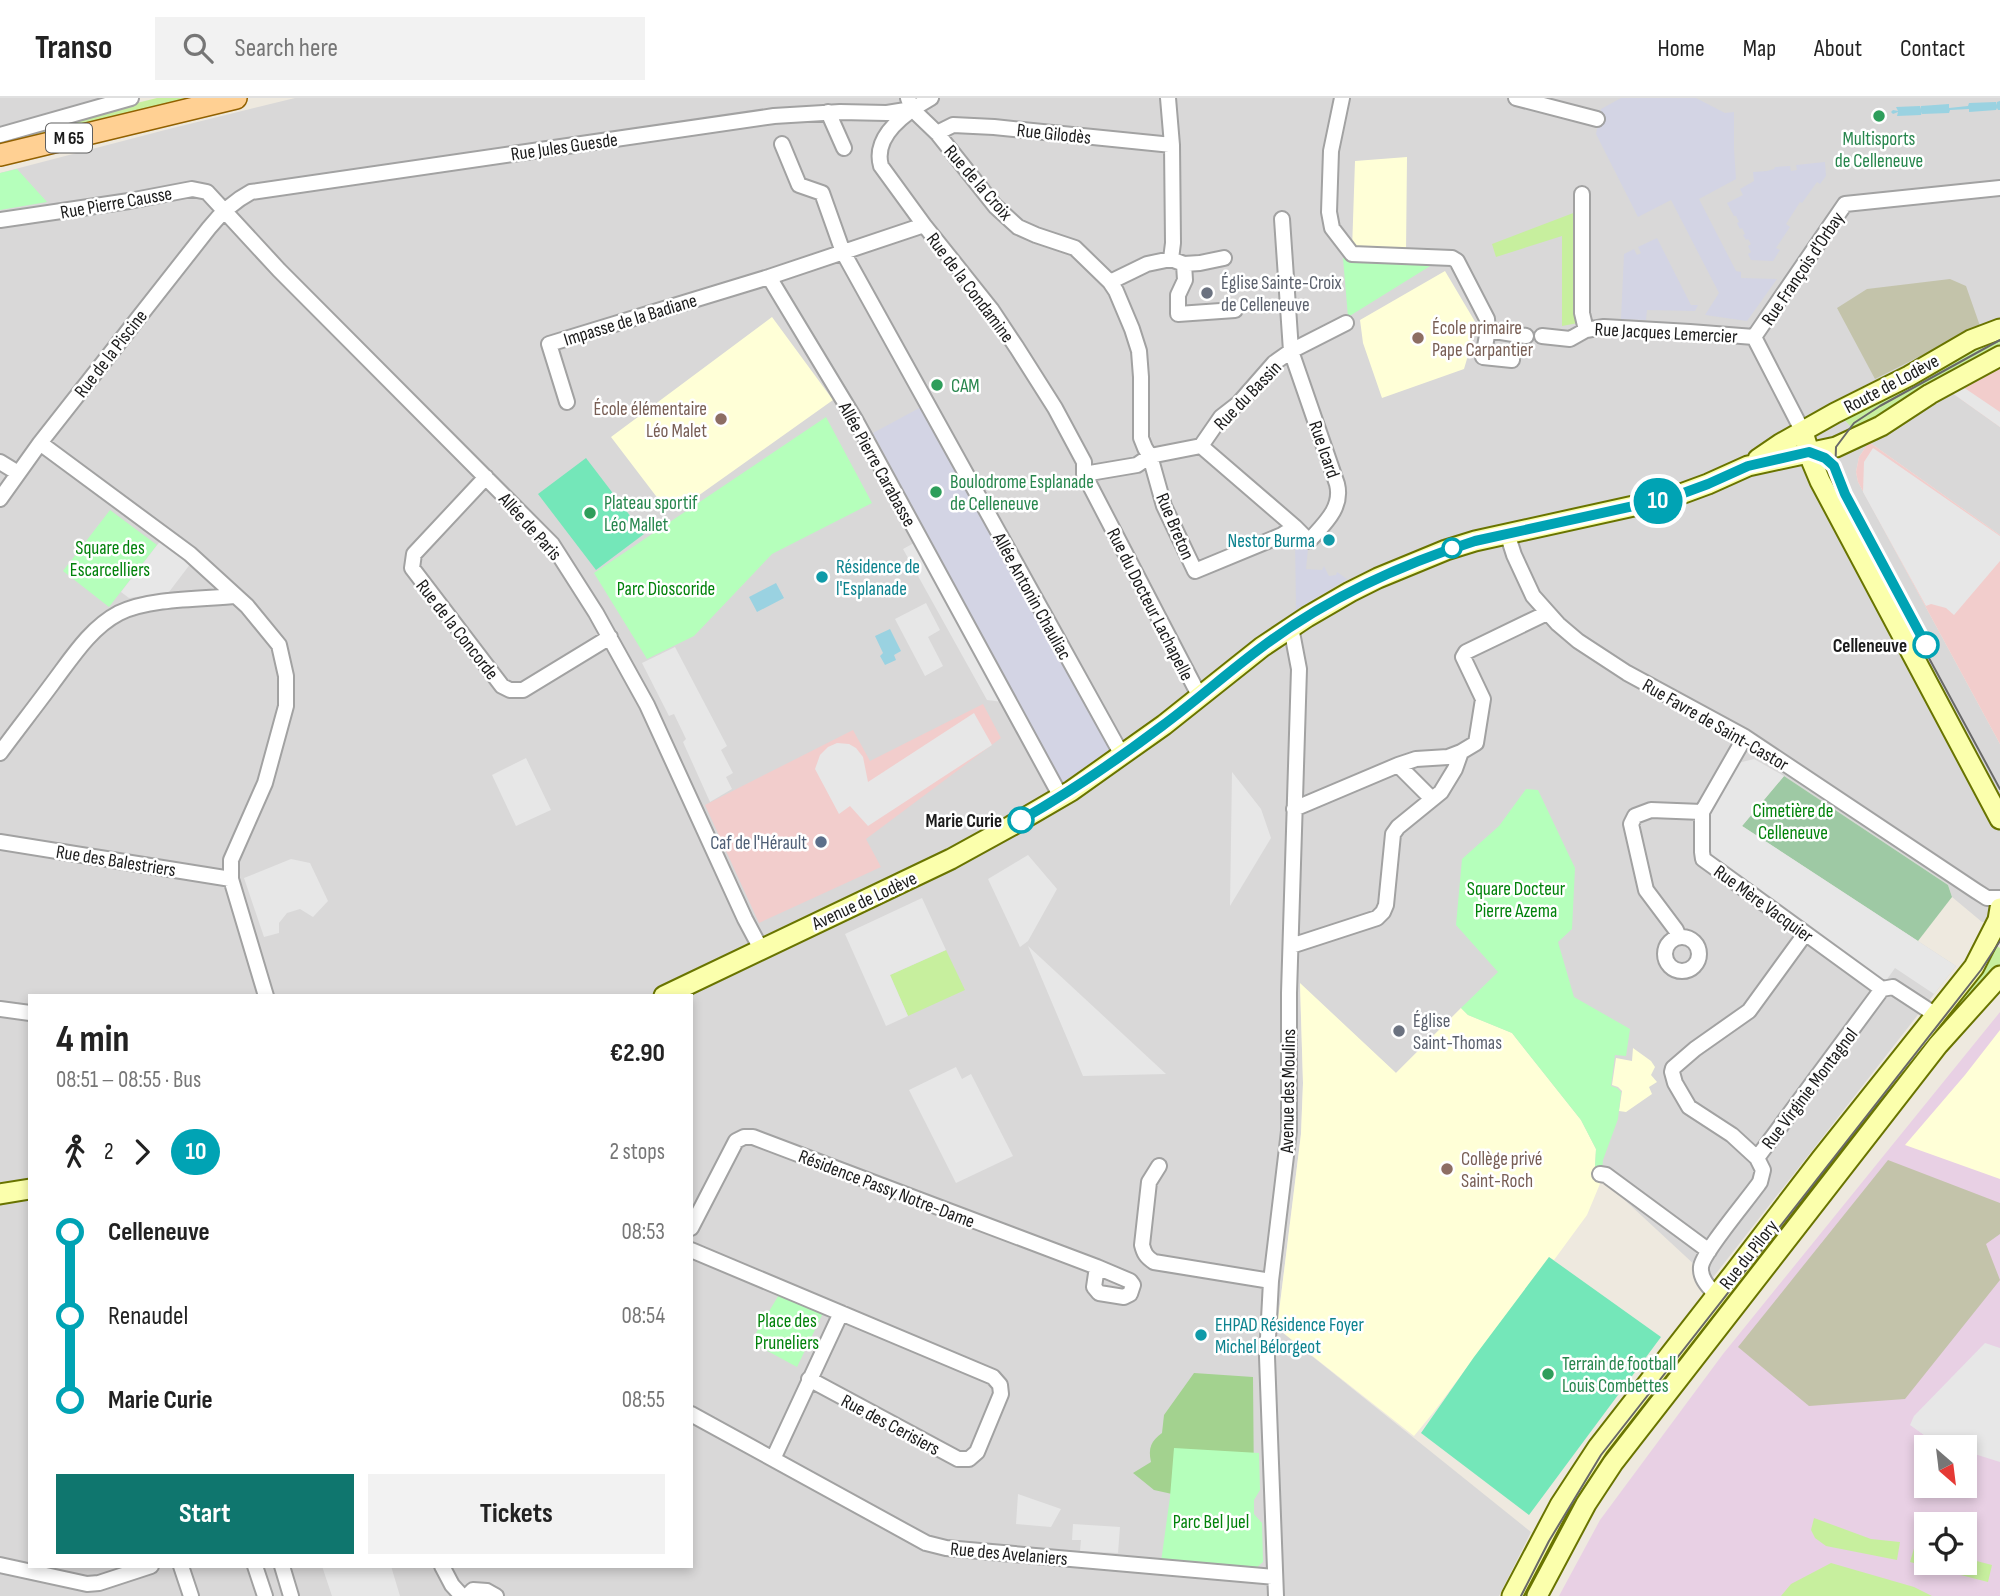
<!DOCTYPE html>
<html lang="en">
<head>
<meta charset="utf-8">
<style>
	body { margin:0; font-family:"Sofia Sans Condensed",sans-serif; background:#f2f2f2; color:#222; height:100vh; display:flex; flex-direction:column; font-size:26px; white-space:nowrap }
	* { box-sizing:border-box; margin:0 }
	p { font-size:23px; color:#767676 }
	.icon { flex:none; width:38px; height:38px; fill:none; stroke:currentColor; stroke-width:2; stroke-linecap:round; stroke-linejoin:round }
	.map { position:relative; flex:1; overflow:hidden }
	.drawer { position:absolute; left:28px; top:896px; width:665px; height:574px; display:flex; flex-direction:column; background:#fff; border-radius:0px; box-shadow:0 4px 10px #0003 }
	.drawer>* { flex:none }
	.badge { padding:0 14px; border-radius:23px; font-size:24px; line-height:46px }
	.needle { width:46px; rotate:152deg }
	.controls { position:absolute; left:1914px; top:1337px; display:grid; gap:14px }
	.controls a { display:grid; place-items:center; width:63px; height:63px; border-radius:0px; background:#fff; box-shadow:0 4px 10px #0003; font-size:35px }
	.map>.badge { position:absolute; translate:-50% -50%; box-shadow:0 0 0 4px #fff }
	.legs { display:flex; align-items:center; gap:10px; height:77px; padding:0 28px; font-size:23px }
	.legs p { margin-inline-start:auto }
	.head { display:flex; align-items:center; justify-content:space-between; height:119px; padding:0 28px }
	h1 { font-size:38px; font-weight:700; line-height:52px }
	.button { display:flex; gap:14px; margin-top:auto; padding:14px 28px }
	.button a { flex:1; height:80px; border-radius:0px; background:#0f766e; color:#fff; font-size:28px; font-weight:700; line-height:80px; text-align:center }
	.button a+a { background:#f2f2f2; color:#222 }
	ul { padding:0 28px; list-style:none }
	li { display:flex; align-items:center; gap:24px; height:84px; font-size:26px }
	li i { display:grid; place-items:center; width:10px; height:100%; margin:0 9px; background:currentColor }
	li i::after { content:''; width:18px; height:18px; margin:-9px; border:5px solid; border-radius:50%; background:#fff }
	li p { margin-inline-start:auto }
	li:first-child i { background:linear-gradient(#0000 50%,currentColor 0) }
	li:last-child i { background:linear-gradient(currentColor 50%,#0000 0) }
	header { display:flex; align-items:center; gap:42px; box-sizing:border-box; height:98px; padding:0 35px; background:#fff; border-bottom:2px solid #e0e0e0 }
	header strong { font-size:33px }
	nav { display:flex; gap:38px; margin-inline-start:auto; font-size:24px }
	.search { width:490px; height:63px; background:#f2f2f2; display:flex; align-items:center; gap:18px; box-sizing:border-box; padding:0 24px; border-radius:0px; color:#767676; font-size:26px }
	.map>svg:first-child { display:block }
</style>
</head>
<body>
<header>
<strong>Transo</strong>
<div class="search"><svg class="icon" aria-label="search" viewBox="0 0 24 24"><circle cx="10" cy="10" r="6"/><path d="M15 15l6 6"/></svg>Search here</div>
<nav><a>Home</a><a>Map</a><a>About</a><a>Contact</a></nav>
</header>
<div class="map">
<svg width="2000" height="1498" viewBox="0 0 2000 1498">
	<rect width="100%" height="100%" fill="#eee9df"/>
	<path fill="#d9d8d8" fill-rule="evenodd" d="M0 0H109L0 28Z
		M295 0H2000V268L1953 295 2000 329V437L1869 344 1859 359 1856 374 1858 384 2000 646V824H1982L1952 799 1948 787 1784 678 1742 728 1956 868 1711 1182 1602 1081V1075L1595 1069 1512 935 1468 917 1461 910 1396 975 1300 886 1303 985 1301 1036 1277 1230 1531 1434 1499 1498H0V75L165 32ZM30 898H691V1468H30Z"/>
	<path fill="#f2cdcc" d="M2000 268V329L1952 295Z
		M1869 344 2000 437V646L1858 384 1856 374 1859 359Z
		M983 606 1001 640 866 741 881 769 759 825 705 707 853 632 870 663Z"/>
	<path fill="#e8d0e4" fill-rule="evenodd" d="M2000 914V1498H1559L1600 1422 1723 1256ZM1927 1349H1965V1388H1927ZM1927 1426H1965V1465H1927Z"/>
	<path fill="#ffffd7" d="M1407 59 1406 155 1352 152 1355 63Z
		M1445 173 1477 227 1464 271 1382 300 1363 245 1360 222Z
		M772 219 833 302 688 405 659 402 611 339Z
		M1300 885 1396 975 1461 910 1468 917 1512 935 1581 1022 1596 1051 1595 1069 1599 1073 1602 1081 1587 1117 1554 1162 1549 1159 1433 1315 1414 1338 1277 1230 1301 1036 1303 985Z
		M2000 932V1081L1905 1047 1965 977Z
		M1633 950 1651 963 1655 969 1651 977 1657 984 1649 989 1652 996 1626 1014 1619 1013 1622 993 1618 989 1612 987 1616 960 1632 963Z"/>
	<path fill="#c3c3aa" d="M1950 181 1966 188 1980 228 1875 281 1837 210 1867 191Z
		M1888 1062 2000 1105V1136L1986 1146 2000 1182 1905 1301 1809 1308 1738 1249Z"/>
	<path fill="#c7ef9e" d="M157 0H201L0 50V39Z
		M1576 114 1578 225 1562 228V138L1496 159 1492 146Z
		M2000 237V254L1859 334 1852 330 1842 319Z
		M1990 844 2000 850V867L1982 886 1659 1298 1532 1498H1517L1562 1411Z
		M946 852 965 892 908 918 890 877Z
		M1814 1420 1871 1441 1900 1444 1897 1462 1826 1448 1815 1440 1811 1432Z
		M1915 1447 1927 1450V1465H1965V1460L1992 1467 1988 1484 1910 1464Z
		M1831 1465 1914 1489 1932 1498H1781L1791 1486Z"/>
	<path fill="#a3d28f" d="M1194 1275 1253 1279 1254 1393 1172 1396 1154 1392 1133 1375 1151 1364C1148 1350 1151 1343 1162 1335L1164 1317Z"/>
	<path fill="#9ec9a4" d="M1784 678 1948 787 1952 799 1918 843 1742 728Z"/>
	<path fill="#b5ffbb" d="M17 71 47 104 0 112V75Z
		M1343 160 1435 165 1348 219Z
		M826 319 872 405 772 456 694 538 647 561 594 475Z
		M110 412 157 447 109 509 63 473Z
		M1526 691 1538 692 1575 770 1572 831 1558 844 1574 899 1630 931 1626 958 1615 957 1611 988 1617 990 1621 994 1618 1021 1603 1062 1602 1072 1599 1073 1595 1069 1596 1051 1581 1022 1512 935 1468 917 1461 910 1498 874 1456 827 1462 761 1499 728Z
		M780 1195 824 1213 797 1269 762 1250 756 1235Z
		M1174 1350 1259 1355 1260 1392 1254 1402V1416L1262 1425 1263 1464 1256 1470 1161 1464 1170 1399Z"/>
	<path fill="#74e7b9" d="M586 360 644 436 596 472 538 396Z
		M1549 1159 1661 1239 1529 1417 1421 1335 1474 1259Z"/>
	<path fill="#e7e7e7" d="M1963 289 2000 314V329L1952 295Z
		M1873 350 2000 438V463L1954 517 1946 510 1931 506 1926 508 1863 394 1864 364Z
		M161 442 191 465 169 494 129 500 121 494Z
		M914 445 1003 604 987 602 903 451Z
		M926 505 940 532 928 539 943 568 925 578 895 521Z
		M675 549 727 648 721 652 733 675 726 679 732 691 710 704 683 644 686 641 674 616 669 618 642 565Z
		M974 615 992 647 868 728 850 708 839 716 815 671 820 657 828 649 837 645 849 646 856 650 863 659 868 684Z
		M526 660 551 712 516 728 492 677Z
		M1754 661 1784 678 1742 728 1956 868 1934 896 1895 870 1885 884 1709 760 1706 723 1738 665Z
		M1232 674 1261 711 1271 740 1230 808Z
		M1028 757 1057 791 1028 843 1020 849 988 781Z
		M291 761 310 765 328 803 313 819 300 811 287 815 279 825V835L264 839 244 780Z
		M922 800 946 852 890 877 908 918 886 928 845 836Z
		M1028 848 1166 976 1083 978Z
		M956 969 962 981 971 976 1013 1058 956 1085 909 992Z
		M1985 1245 2000 1250V1364L1965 1353V1349H1953L1931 1342 1910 1327 1914 1318Z
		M1018 1396 1061 1411 1051 1429 1016 1426Z
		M1073 1426 1120 1429 1118 1455 1080 1453 1081 1442H1072Z
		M322 1468H391L400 1498H332Z"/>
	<path fill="#d3d4e4" d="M1621 0H1696L1725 15 1734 14V51L1736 81 1699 101 1736 173 1741 174V180L1777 181 1747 223 1705 217 1719 195 1671 102 1638 119 1596 36 1601 11Z
		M1825 64 1826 78 1820 86 1817 84 1802 105 1800 104 1786 126 1790 129 1776 150 1780 152 1773 163 1751 162 1748 156 1751 154 1748 148 1751 146 1748 141 1746 142 1743 137 1745 136 1742 130 1740 131 1737 125 1739 124 1736 118H1734L1727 105 1743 97 1740 91 1754 83 1753 74 1767 73 1774 71 1775 69 1790 68 1791 73 1797 72 1796 67Z
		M1657 140 1691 207H1698L1695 213 1647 212 1646 222 1621 221 1624 156 1634 151 1637 157 1641 155 1638 149Z
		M923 308 1112 651 1061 685 873 335Z
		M1295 440 1308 451 1306 471 1322 472 1324 468 1329 478 1336 477 1337 474 1347 481 1296 512Z"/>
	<path fill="#9ad2e1" d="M2000 3V12H1998L1997 10 1996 12 1969 14V11L1950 12 1949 15 1922 16V14L1921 17 1897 18 1898 14 1893 16 1891 14 1893 12 1898 13 1896 9 1920 8 1921 11V8L1949 6V10L1968 8 1969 5 1996 4 1997 7V4Z
		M776 485 784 500 757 514 749 499Z
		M890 531 901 553 894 557 896 562 885 567 880 558 883 555 875 538Z"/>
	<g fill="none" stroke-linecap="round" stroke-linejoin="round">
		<defs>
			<path id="street" d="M908 0 912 11 937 35 995 108 1018 129 1036 137 1075 150 1110 184 1116 193 1132 231 1139 253 1141 279V340L1145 350 1150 358 1164 408 1195 473 1282 437 1295 429
				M931 0C908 13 872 37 881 68L924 127 991 211 1017 250 1055 310 1084 364V376L1200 599
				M1168 0 1172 47 1173 145 1171 161
				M1342 0 1331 53 1329 114 1332 130 1352 156 1452 160 1457 163 1487 221 1488 232 1483 259 1512 262
				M1516 0 1597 21
				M828 14 844 50
				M937 35 953 27 994 29 1172 47
				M0 37 131 0
				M782 46 799 87 822 95 843 154 1122 657
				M1582 96V215L1586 232 1604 229 1690 234 1754 239
				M0 122 129 103 192 91 207 94 279 172 552 446 596 515 647 607 745 821 761 851
				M1184 166 1185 182 1178 197V216L1235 212
				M769 179 856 323 1061 699
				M1110 184 1147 166 1171 161 1184 166 1200 165 1224 160
				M1488 232 1526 238
				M1542 238 1570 241 1586 232
				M1754 239 1845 106 2000 90
				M1754 239 1803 334
				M567 304 549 246 769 179 924 127
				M40 345 190 456 247 508 279 547 286 578V608L265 685 231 762V781L266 898
				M1201 348 1295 429 1309 443C1324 426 1343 410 1337 386L1291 253 1282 121
				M1201 348 1221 319 1239 305 1274 265 1291 253 1346 225
				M0 364 18 375
				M1084 376 1137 367 1150 358 1201 348
				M486 379 414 456 412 470 502 588 510 592H523L610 539
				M0 401 40 345 209 130C221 115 234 103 251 94L774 18 840 14 887 15 912 11
				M1507 435 1514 457 1533 498 1558 526 1578 543 1627 575 1745 639 1976 793 1987 800H2000
				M1745 639 1702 714V754L1703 761 1882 891 1893 889 1936 917
				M0 655C17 632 35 609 52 586 71 561 90 530 119 515 149 500 202 501 236 498
				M1398 667 1432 701
				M1294 711 1398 667 1416 661 1448 659 1461 654 1476 645 1483 601 1463 559 1466 554 1547 515
				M0 744 231 781
				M1665 856a17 17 0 1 1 34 0a17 17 0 1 1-34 0Z
				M1679 839 1676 832 1646 792 1631 726 1635 718 1651 712 1702 714
				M1291 848 1377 820 1383 814 1386 807 1393 736 1398 729 1441 694 1455 671 1461 654
				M0 911 30 915
				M1757 1060 1732 1037 1689 1009 1675 985 1672 974 1673 970 1695 951 1749 913 1805 836
				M1159 1068 1149 1084 1142 1147C1144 1155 1146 1159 1154 1164L1271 1183
				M1600 1076 1606 1077 1709 1153
				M691 1130 736 1043 744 1039H753L1097 1169 1130 1183 1133 1187 1130 1196 1124 1199 1099 1195 1094 1189 1097 1169
				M691 1152 993 1279 1000 1287 1001 1296 977 1354 969 1361H958L809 1281
				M1716 1197C1709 1189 1700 1181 1701 1169 1702 1155 1750 1099 1760 1084L1763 1072 1757 1060 1882 891
				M691 1316 926 1445 946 1450 1275 1479
				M773 1361 841 1215
				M0 1467 87 1486 99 1485 151 1468
				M181 1468 191 1498
				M255 1468 265 1498
				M282 1468 291 1498
				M442 1468 452 1487 462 1498
				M467 1498 473 1492 487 1493 496 1498
				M1276 1498 1267 1259 1271 1183 1289 1033V895L1299 571 1291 529"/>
			<path id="secondary" d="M1803 334 1812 364 1820 383 2000 721
				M1758 361 1780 346 1835 315 1909 278 1971 242 2000 231
				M664 898 951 761 1011 728 1071 693 1164 627 1262 549 1307 519 1350 494 1378 480 1446 452 1475 443 1670 400 1708 386 1748 368 1836 349 1881 328 1930 296 2000 258
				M0 1096 30 1091
				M1512 1498 1560 1407 1598 1349 1733 1176 1821 1061 1974 869 1998 822 2000 810
				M1537 1498 1586 1406 1613 1365 1938 947 2000 878"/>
			<path id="primary" d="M0 57 236 0"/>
		</defs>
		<use href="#street" stroke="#a2a2a2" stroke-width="18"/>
		<use href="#secondary" stroke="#697400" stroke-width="23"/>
		<use href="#primary" stroke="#926100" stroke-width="24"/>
		<use href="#street" stroke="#fff" stroke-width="14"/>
		<use href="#secondary" stroke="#fbffac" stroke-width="19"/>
		<use href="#primary" stroke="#ffd093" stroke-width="21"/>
		<path stroke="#696969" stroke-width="2" d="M2000 242 1880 308 1854 325 1836 349 1835 380 1840 396 2000 691
			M1521 1498 1549 1443 1601 1357 1981 872 2000 843"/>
	</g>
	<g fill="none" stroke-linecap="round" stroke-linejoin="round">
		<defs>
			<path id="line-1" d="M1021 722C1070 694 1117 662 1162 628 1196 603 1228 574 1262 549 1326 501 1399 467 1475 443L1670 400 1708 386 1748 368 1809 354 1825 360 1834 368 1845 396 1926 547"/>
		</defs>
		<use href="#line-1" stroke="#fff" stroke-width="16"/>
		<use href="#line-1" stroke="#00a3b4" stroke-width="10"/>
	</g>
	<g fill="#2e9e5b" stroke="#fff" stroke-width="2.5">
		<circle cx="1879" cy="18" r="7"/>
		<circle cx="937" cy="287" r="7"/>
		<circle cx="936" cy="394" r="7"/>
		<circle cx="590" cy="415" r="7"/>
		<circle cx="1548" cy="1276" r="7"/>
	</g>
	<g fill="#6b7280" stroke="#fff" stroke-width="2.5">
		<circle cx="1207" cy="195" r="7"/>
		<circle cx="1399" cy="933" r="7"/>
	</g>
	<g fill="#8d6e63" stroke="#fff" stroke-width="2.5">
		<circle cx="1418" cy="240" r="7"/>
		<circle cx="721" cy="321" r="7"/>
		<circle cx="1447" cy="1071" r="7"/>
	</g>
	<g fill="#0f9aa8" stroke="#fff" stroke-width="2.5">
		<circle cx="1329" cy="442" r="7"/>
		<circle cx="822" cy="479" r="7"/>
		<circle cx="1201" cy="1237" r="7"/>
	</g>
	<g fill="#fff" stroke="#00a3b4" stroke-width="3.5">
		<circle cx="1452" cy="450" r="9"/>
		<circle cx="1926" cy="547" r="12"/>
		<circle cx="1021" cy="722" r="12"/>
	</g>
	<circle fill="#5c6f8a" stroke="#fff" stroke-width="2.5" cx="821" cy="744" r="7"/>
	<g text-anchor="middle" stroke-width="5" stroke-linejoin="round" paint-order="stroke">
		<rect fill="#fff" stroke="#5f5f5f" stroke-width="2" x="46" y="25.5" width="46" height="29" rx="5"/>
		<g font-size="18" font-weight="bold" fill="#1b1b1b">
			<text x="69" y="46">M 65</text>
		</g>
		<g font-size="19" fill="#1b1b1b" stroke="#fff">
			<text transform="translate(1054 35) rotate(6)" y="7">Rue Gilodès</text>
			<text transform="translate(564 48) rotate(-8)" y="7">Rue Jules Guesde</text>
			<text transform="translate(979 84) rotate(49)" y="7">Rue de la Croix</text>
			<text transform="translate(116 104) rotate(-10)" y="7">Rue Pierre Causse</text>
			<text transform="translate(1802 170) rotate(-56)" y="7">Rue François d'Orbay</text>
			<text transform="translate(971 189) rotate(53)" y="7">Rue de la Condamine</text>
			<text transform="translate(630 221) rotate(-17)" y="7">Impasse de la Badiane</text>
			<text transform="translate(1666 234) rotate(3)" y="7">Rue Jacques Lemercier</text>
			<text transform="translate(110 255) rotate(-52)" y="7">Rue de la Piscine</text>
			<text transform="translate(1891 285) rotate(-28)" y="7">Route de Lodève</text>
			<text transform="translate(1247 297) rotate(-46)" y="7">Rue du Bassin</text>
			<text transform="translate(1325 351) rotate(71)" y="7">Rue Icard</text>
			<text transform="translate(878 366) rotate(61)" y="7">Allée Pierre Carabasse</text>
			<text transform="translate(531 428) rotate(48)" y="7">Allée de Paris</text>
			<text transform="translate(1176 428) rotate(67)" y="7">Rue Breton</text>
			<text transform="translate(1033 498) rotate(61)" y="7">Allée Antonin Chauliac</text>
			<text transform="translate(1151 506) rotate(63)" y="7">Rue du Docteur Lachapelle</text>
			<text transform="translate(458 531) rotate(52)" y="7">Rue de la Concorde</text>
			<text transform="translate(1716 626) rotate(30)" y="7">Rue Favre de Saint-Castor</text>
			<text transform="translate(116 762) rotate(9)" y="7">Rue des Balestriers</text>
			<text transform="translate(864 802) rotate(-25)" y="7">Avenue de Lodève</text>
			<text transform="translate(1764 805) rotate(36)" y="7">Rue Mère Vacquier</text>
			<text transform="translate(1809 990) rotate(-53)" y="7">Rue Virginie Montagnol</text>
			<text transform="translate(1287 993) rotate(-89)" y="7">Avenue des Moulins</text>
			<text transform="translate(887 1090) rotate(21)" y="7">Résidence Passy Notre-Dame</text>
			<text transform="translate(1748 1156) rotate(-52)" y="7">Rue du Pilory</text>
			<text transform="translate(891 1326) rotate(28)" y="7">Rue des Cerisiers</text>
			<text transform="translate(1009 1455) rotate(5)" y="7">Rue des Avelaniers</text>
		</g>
		<g font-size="19" fill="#27864d" stroke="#fff" text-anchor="start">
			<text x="1879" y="47" text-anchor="middle">Multisports<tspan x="1879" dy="22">de Celleneuve</tspan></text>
			<text x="951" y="294">CAM</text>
			<text x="950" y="390">Boulodrome Esplanade<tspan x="950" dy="22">de Celleneuve</tspan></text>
			<text x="604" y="411">Plateau sportif<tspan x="604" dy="22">Léo Mallet</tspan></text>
			<text x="1562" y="1272">Terrain de football<tspan x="1562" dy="22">Louis Combettes</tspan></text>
		</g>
		<g font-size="19" fill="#5b616d" stroke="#fff" text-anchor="start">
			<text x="1221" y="191">Église Sainte-Croix<tspan x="1221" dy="22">de Celleneuve</tspan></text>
			<text x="1413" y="929">Église<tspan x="1413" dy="22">Saint-Thomas</tspan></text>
		</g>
		<g font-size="19" fill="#785e54" stroke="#fff" text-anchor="start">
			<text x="1432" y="236">École primaire<tspan x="1432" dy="22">Pape Carpantier</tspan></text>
			<text x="707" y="317" text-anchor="end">École élémentaire<tspan x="707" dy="22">Léo Malet</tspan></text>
			<text x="1461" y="1067">Collège privé<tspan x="1461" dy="22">Saint-Roch</tspan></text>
		</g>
		<g font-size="19" fill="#0d838f" stroke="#fff" text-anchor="start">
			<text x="1315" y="449" text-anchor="end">Nestor Burma</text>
			<text x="836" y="475">Résidence de<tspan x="836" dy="22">l'Esplanade</tspan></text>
			<text x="1215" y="1233">EHPAD Résidence Foyer<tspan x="1215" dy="22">Michel Bélorgeot</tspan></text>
		</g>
		<g font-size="19" fill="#00820a" stroke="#fff">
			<text x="110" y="456">Square des<tspan x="110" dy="22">Escarcelliers</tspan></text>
			<text x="666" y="497">Parc Dioscoride</text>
			<text x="1793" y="719">Cimetière de<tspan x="1793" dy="22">Celleneuve</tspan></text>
			<text x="1516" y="797">Square Docteur<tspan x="1516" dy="22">Pierre Azema</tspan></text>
			<text x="787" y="1229">Place des<tspan x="787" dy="22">Pruneliers</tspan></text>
			<text x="1211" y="1430">Parc Bel Juel</text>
		</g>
		<g font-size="19" font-weight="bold" fill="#1b1b1b" stroke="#fff" text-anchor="end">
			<text x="1907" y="554">Celleneuve</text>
			<text x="1002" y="729">Marie Curie</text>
		</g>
		<g font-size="19" fill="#4e5e75" stroke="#fff" text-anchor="end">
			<text x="807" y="751">Caf de l'Hérault</text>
		</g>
	</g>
</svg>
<div class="controls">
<a><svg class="needle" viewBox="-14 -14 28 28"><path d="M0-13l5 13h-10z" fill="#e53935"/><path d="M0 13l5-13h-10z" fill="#767676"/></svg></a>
<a><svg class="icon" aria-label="locate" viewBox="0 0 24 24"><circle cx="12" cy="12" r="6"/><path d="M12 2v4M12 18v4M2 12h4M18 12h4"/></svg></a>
</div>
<b class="badge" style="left:1658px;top:403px;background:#00a3b4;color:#fff">10</b>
<section class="drawer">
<div class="head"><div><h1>4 min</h1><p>08:51 – 08:55 · Bus</p></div><b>€2.90</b></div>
<div class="legs"><svg class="icon" aria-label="walk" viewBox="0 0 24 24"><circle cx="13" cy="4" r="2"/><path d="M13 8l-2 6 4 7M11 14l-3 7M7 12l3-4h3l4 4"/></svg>2<svg class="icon" aria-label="forward" viewBox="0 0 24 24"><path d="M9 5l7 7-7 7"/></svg><b class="badge" style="background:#00a3b4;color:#fff">10</b><p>2 stops</p></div>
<ul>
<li><i style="color:#00a3b4"></i><b>Celleneuve</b><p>08:53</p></li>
<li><i style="color:#00a3b4"></i><span>Renaudel</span><p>08:54</p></li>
<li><i style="color:#00a3b4"></i><b>Marie Curie</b><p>08:55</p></li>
</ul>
<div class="button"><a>Start</a><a>Tickets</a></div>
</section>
</div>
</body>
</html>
